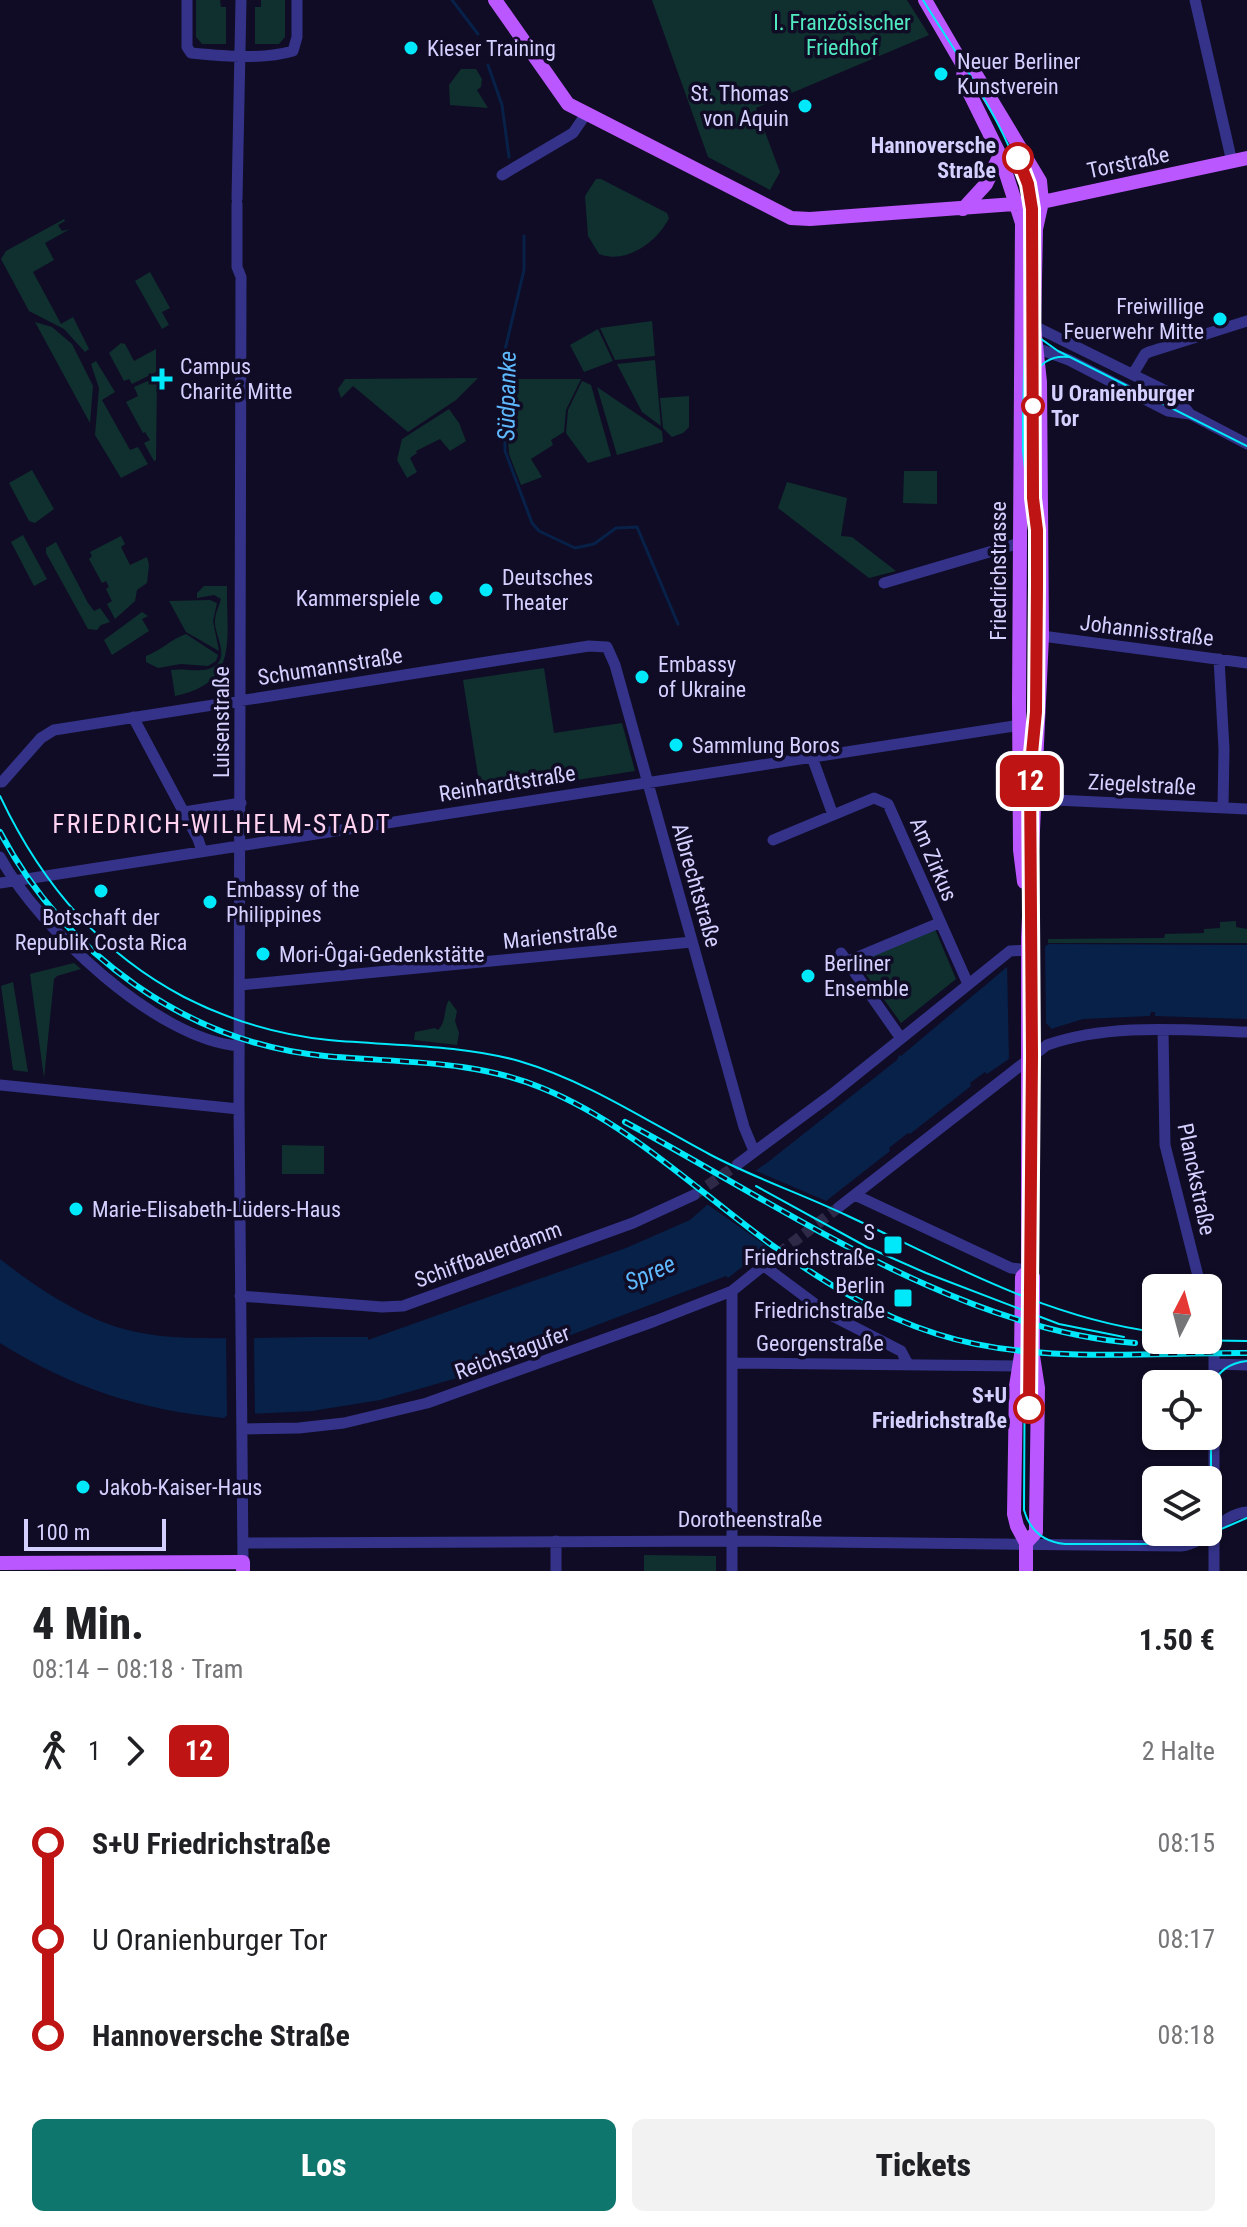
<!DOCTYPE html>
<html lang="de">
<head>
<meta charset="utf-8">
<style>
	body { margin:0; font-family:"Roboto Condensed",sans-serif; background:#f2f2f2; color:#202124; height:100vh; display:flex; flex-direction:column; font-size:30px; white-space:nowrap }
	* { box-sizing:border-box; margin:0 }
	p { font-size:26px; color:#757577 }
	.icon { flex:none; width:44px; height:44px; fill:none; stroke:currentColor; stroke-width:2; stroke-linecap:round; stroke-linejoin:round }
	.map { position:relative; height:1571px; overflow:hidden }
	.details { display:flex; flex-direction:column; background:#fff; flex:1 }
	.details>* { flex:none }
	.badge { padding:0 16px; border-radius:12px; font-size:28px; line-height:52px }
	.needle { width:52px; rotate:6deg }
	.fabs { position:absolute; left:1142px; top:1274px; display:grid; gap:16px }
	.fabs a { display:grid; place-items:center; width:80px; height:80px; border-radius:12px; background:#fff; box-shadow:0 2px 6px #0004; font-size:40px }
	.scale { position:absolute; left:24px; bottom:20px; width:142px; box-sizing:border-box; padding-left:8px; border:4px solid #d4d0ff; border-top:0; font-size:22px; line-height:28px; white-space:nowrap; color:#d4d0ff; -webkit-text-stroke:6px #100c25; paint-order:stroke }
	.map>.badge { position:absolute; translate:-50% -50%; box-shadow:0 0 0 4px #fff }
	.legs { display:flex; align-items:center; gap:12px; height:88px; padding:0 32px; font-size:26px }
	.legs p { margin-inline-start:auto }
	.overview { display:flex; align-items:center; justify-content:space-between; height:136px; padding:0 32px }
	h1 { font-size:44px; font-weight:800; line-height:60px }
	.cta { display:flex; gap:16px; margin-top:auto; padding:16px 32px }
	.cta a { flex:1; height:92px; border-radius:12px; background:#0f766e; color:#fff; font-size:32px; font-weight:800; line-height:92px; text-align:center }
	.cta a+a { background:#f2f2f2; color:#202124 }
	ul { padding:0 32px; list-style:none }
	li { display:flex; align-items:center; gap:28px; height:96px; font-size:30px }
	li i { display:grid; place-items:center; width:12px; height:100%; margin:0 10px; background:currentColor }
	li i::after { content:''; width:20px; height:20px; margin:-10px; border:6px solid; border-radius:50%; background:#fff }
	li p { margin-inline-start:auto }
	li:first-child i { background:linear-gradient(#0000 50%,currentColor 0) }
	li:last-child i { background:linear-gradient(currentColor 50%,#0000 0) }
	.map>svg:first-child { display:block }
</style>
</head>
<body>
<div class="map">
<svg width="1247" height="1571" viewBox="0 0 1247 1571">
	<rect width="100%" height="100%" fill="#100c25"/>
	<path fill="#0f302e" d="M196 0H220L221 7H226V44H202L196 37Z
		M261 0H285V37L279 44H255V7H261Z
		M652 0H907L929 35 756 108 780 172 770 190 708 157Z
		M461 69H476L482 79 481 87 477 90 488 108 450 105 449 85Z
		M596 179H601L667 213 669 218C658 241 626 265 599 254L588 236 585 196Z
		M64 219 65 221 58 225 62 231 70 229 45 243 54 260 33 272 61 324 73 317 89 349 85 352 64 329 29 311 1 259 6 251Z
		M150 272 170 308 162 312 169 325 162 329 135 281Z
		M652 321 655 356 615 360 600 328Z
		M35 322 52 327 72 344 93 386 90 423Z
		M598 329 613 361 584 372 570 345Z
		M121 343 125 344 134 361 156 349V372L132 384 129 379 124 381 109 353Z
		M655 360 661 426 642 412 617 364Z
		M96 361 115 392 102 400 130 450 138 447 148 464 121 478 95 435 99 388 91 364Z
		M157 377 156 460 154 461 144 443 150 440 145 432 143 433 126 402 138 396 134 387Z
		M478 378 456 400 408 432 353 386 341 398 338 389 345 379Z
		M504 379H581L566 410 564 432 551 440 553 445 531 459 542 477 521 485 509 454Z
		M582 381 591 385 611 456 588 463 566 433 568 410Z
		M597 387 662 431 663 442 617 455Z
		M689 396V427L683 433 672 437 663 428 660 398Z
		M449 409 459 423 466 441 450 451 440 439 416 451 417 453 410 458 417 472 407 478 397 460 402 439Z
		M32 470 54 509 35 523 29 521 9 483Z
		M904 471H937V504L903 503Z
		M787 482 847 498 841 536 852 537 896 571 869 578 778 508Z
		M23 535 47 579 34 586 11 542Z
		M121 536 125 544 121 547 130 565 147 557 149 565 147 583 137 590 135 601 115 619 107 604 112 601 106 589 109 587 106 581 102 583 89 559 92 556 90 552Z
		M56 542 88 603 94 611 100 608 110 622 101 625 97 630 88 629 46 553V548Z
		M204 586H227C226 639 240 683 175 696L171 670C183 668 198 672 209 669 232 661 216 638 215 624 214 615 219 607 221 599L214 595 197 598V593Z
		M210 600 217 603 213 621 219 651 186 632 169 601Z
		M142 612 148 616 142 619 149 631 112 655 104 640Z
		M186 634 218 655 216 661 208 666 181 664 158 668 146 662V656C162 650 171 639 186 634Z
		M544 668 554 733 622 723 635 771 481 795 463 680Z
		M1236 921V927L1247 929V943H1048V939L1164 938 1165 934 1204 933V929L1220 928V922Z
		M935 929 956 979 901 1023 857 962Z
		M74 963 81 969 57 976 54 979 44 1078 30 974Z
		M13 982 28 1072 13 1070 1 986Z
		M449 1000 457 1011 455 1021 459 1033 457 1045 414 1040 415 1032 435 1028 438 1030C447 1021 443 1010 449 1000Z
		M282 1145 324 1146V1174H282Z
		M644 1555 716 1556V1571H644Z"/>
	<path fill="#072149" d="M1049 944 1247 945V1019L1155 1016V1012H1151L1150 1016 1083 1019 1054 1028 987 1074 985 1072 970 1083 971 1086 910 1134 908 1133 889 1148 890 1151 728 1278 726 1276 460 1377 419 1389 380 1400 312 1411 227 1415 224 1418C140 1410 72 1388 0 1343V1259C33 1285 66 1307 105 1323 152 1341 202 1338 251 1338 290 1337 329 1337 368 1337V1340L626 1248 690 1220 706 1206 768 1162 897 1060 899 1055 901 1056 1007 967Z"/>
	<path fill="#100c25" d="M1045 943 1046 1023 1055 1032 1009 1062 1007 962Z
		M751 1169 754 1170 831 1203 772 1250 704 1202Z
		M240 1335H256L254 1339 255 1418 232 1419 227 1418 226 1337Z"/>
	<g fill="none" stroke-linecap="round" stroke-linejoin="round">
		<path stroke="#072149" stroke-width="3" d="M452 0 478 34
			M488 65 502 105 509 157
			M524 236V270L504 354 505 451 532 523 539 531 575 548 594 544 616 528 637 527 678 624"/>
		<path stroke="#2d2946" stroke-width="11" stroke-dasharray="11 5.5" stroke-linecap="butt" d="M694 1195 738 1164
			M778 1254 839 1207
			M1213 1333 1214 1356"/>
		<path stroke="#343389" stroke-width="11" d="M187 0V47L191 53C223 56 262 60 293 51L297 37V0
			M1195 0 1232 162
			M502 175 573 133 586 114
			M237 199 241 0
			M237 204V267L241 277 239 1102 243 1562
			M1027 326H1034L1174 395 1190 414
			M1031 346 1069 360 1168 411 1190 414 1247 444
			M1133 374 1145 354 1149 352 1247 321
			M884 583 1020 543
			M1042 636 1247 663
			M1219 659 1224 749 1223 808
			M133 717 198 839 202 851
			M812 757 833 815
			M2 782 41 738 54 730 589 646 607 647 615 665 744 1127 754 1151
			M1034 799 1247 809
			M184 812 241 803
			M773 840 874 798 888 804 968 984
			M0 857C38 927 157 1040 239 1046
			M0 883 1020 725
			M841 953 900 1037
			M848 961 939 923
			M240 985 692 942
			M1163 1030 1165 1145 1201 1288
			M0 1085 239 1109
			M738 1164 831 1095 1010 951 1028 950
			M855 1195 1011 1268 1028 1270
			M839 1207 1047 1045C1110 1023 1181 1030 1247 1032
			M764 1266 827 1313 901 1351 908 1364
			M732 1291V1571
			M240 1296 382 1307 403 1306 633 1223 694 1195
			M1208 1312 1213 1333
			M1214 1356V1571
			M732 1363 1020 1366
			M1214 1364 1247 1365
			M242 1429 299 1428 344 1423 427 1403 655 1321 732 1291 778 1254
			M556 1541V1571
			M243 1543 732 1541 1181 1546C1208 1543 1219 1515 1247 1512"/>
		<path stroke="#bb57ff" stroke-width="14" d="M495 0 568 104 791 218 810 219 1042 202 1247 158
			M925 0 964 67 975 73 1040 181 1042 202 1036 229 1034 326 1040 382 1042 636 1028 938V1271L1033 1277V1356L1038 1388 1036 1525V1532L1026 1543
			M964 67 963 80 1000 155 1022 223 1019 701 1020 850 1024 882
			M963 209 986 184 1000 155
			M0 1563 243 1562V1571
			M1026 1571V1543L1017 1526 1014 1514 1016 1386 1021 1355 1022 1277 1028 1271"/>
		<path stroke="#00e9fb" stroke-width="2" d="M923 0C956 54 1023 148 1028 210L1023 415V451L1032 532V692L1025 766 1027 951 1024 1510C1030 1531 1044 1542 1065 1544H1186L1247 1518
			M1028 316 1037 336 1058 351 1247 446
			M1033 382C1036 364 1051 355 1069 357
			M0 796C40 881 100 953 184 997 229 1020 279 1035 329 1040 393 1046 458 1044 519 1061 587 1081 647 1121 709 1154 754 1178 802 1194 848 1216 947 1262 1046 1318 1156 1332
			M756 1186 867 1247 926 1273 1059 1324 1124 1337
			M1176 1340 1247 1341
			M1208 1517 1211 1499V1388C1218 1371 1229 1363 1247 1361"/>
		<defs>
			<path id="rail" d="M0 832C64 953 187 1043 325 1056 398 1063 473 1059 542 1088 628 1123 695 1189 769 1243 820 1280 876 1315 937 1334 1033 1365 1147 1352 1247 1353
				M625 1122C780 1205 957 1330 1135 1343"/>
		</defs>
		<use href="#rail" stroke="#00e9fb" stroke-width="6"/>
		<use href="#rail" stroke="#100c25" stroke-width="3" stroke-dasharray="9" stroke-linecap="butt"/>
	</g>
	<g fill="none" stroke-linecap="round" stroke-linejoin="round">
		<defs>
			<path id="line-1" d="M1018 158 1028 184 1032 209 1033 498 1037 530V585L1036 712 1030 774 1032 1056 1029 1408"/>
		</defs>
		<use href="#line-1" stroke="#fff" stroke-width="18"/>
		<use href="#line-1" stroke="#be1414" stroke-width="12"/>
	</g>
	<g fill="#00e9fb" stroke="#100c25" stroke-width="3">
		<circle cx="411" cy="48" r="8"/>
		<circle cx="941" cy="74" r="8"/>
		<circle cx="805" cy="106" r="8"/>
		<circle cx="1220" cy="319" r="8"/>
		<path d="M158 367h8v8h8v8h-8v8h-8v-8h-8v-8h8z"/>
		<circle cx="486" cy="590" r="8"/>
		<circle cx="436" cy="598" r="8"/>
		<circle cx="642" cy="677" r="8"/>
		<circle cx="676" cy="745" r="8"/>
		<circle cx="101" cy="891" r="8"/>
		<circle cx="210" cy="902" r="8"/>
		<circle cx="263" cy="954" r="8"/>
		<circle cx="808" cy="976" r="8"/>
		<circle cx="76" cy="1209" r="8"/>
		<rect x="883" y="1235" width="20" height="20" rx="4"/>
		<rect x="893" y="1288" width="20" height="20" rx="4"/>
		<circle cx="83" cy="1487" r="8"/>
	</g>
	<g fill="#fff" stroke="#be1414" stroke-width="4">
		<circle cx="1018" cy="158" r="14"/>
		<circle cx="1033" cy="406" r="10"/>
		<circle cx="1029" cy="1408" r="14"/>
	</g>
	<g text-anchor="middle" stroke-width="7" stroke-linejoin="round" paint-order="stroke">
		<g font-size="22" fill="#51eac0" stroke="#100c25">
			<text x="842" y="30">I. Französischer<tspan x="842" dy="25">Friedhof</tspan></text>
		</g>
		<g font-size="22" fill="#d4d0ff" stroke="#100c25" text-anchor="start">
			<text x="427" y="56">Kieser Training</text>
			<text x="957" y="69">Neuer Berliner<tspan x="957" dy="25">Kunstverein</tspan></text>
			<text x="789" y="101" text-anchor="end">St. Thomas<tspan x="789" dy="25">von Aquin</tspan></text>
			<text x="1204" y="314" text-anchor="end">Freiwillige<tspan x="1204" dy="25">Feuerwehr Mitte</tspan></text>
			<text x="180" y="374">Campus<tspan x="180" dy="25">Charité Mitte</tspan></text>
			<text x="502" y="585">Deutsches<tspan x="502" dy="25">Theater</tspan></text>
			<text x="420" y="606" text-anchor="end">Kammerspiele</text>
			<text x="658" y="672">Embassy<tspan x="658" dy="25">of Ukraine</tspan></text>
			<text x="692" y="753">Sammlung Boros</text>
			<text x="226" y="897">Embassy of the<tspan x="226" dy="25">Philippines</tspan></text>
			<text x="101" y="925" text-anchor="middle">Botschaft der<tspan x="101" dy="25">Republik Costa Rica</tspan></text>
			<text x="279" y="962">Mori-Ôgai-Gedenkstätte</text>
			<text x="824" y="971">Berliner<tspan x="824" dy="25">Ensemble</tspan></text>
			<text x="92" y="1217">Marie-Elisabeth-Lüders-Haus</text>
			<text x="875" y="1240" text-anchor="end">S<tspan x="875" dy="25">Friedrichstraße</tspan></text>
			<text x="885" y="1293" text-anchor="end">Berlin<tspan x="885" dy="25">Friedrichstraße</tspan></text>
			<text x="99" y="1495">Jakob-Kaiser-Haus</text>
		</g>
		<g font-size="22" font-weight="bold" fill="#d4d0ff" stroke="#100c25" text-anchor="end">
			<text x="996" y="153">Hannoversche<tspan x="996" dy="25">Straße</tspan></text>
			<text x="1051" y="401" text-anchor="start">U Oranienburger<tspan x="1051" dy="25">Tor</tspan></text>
			<text x="1007" y="1403">S+U<tspan x="1007" dy="25">Friedrichstraße</tspan></text>
		</g>
		<g font-size="22" fill="#d4d0ff" stroke="#100c25">
			<text transform="translate(1128 162) rotate(-12)" y="8">Torstraße</text>
			<text transform="translate(998 571) rotate(-90)" y="8">Friedrichstrasse</text>
			<text transform="translate(1147 630) rotate(7)" y="8">Johannisstraße</text>
			<text transform="translate(330 666) rotate(-9)" y="8">Schumannstraße</text>
			<text transform="translate(221 722) rotate(-90)" y="8">Luisenstraße</text>
			<text transform="translate(507 783) rotate(-9)" y="8">Reinhardtstraße</text>
			<text transform="translate(1142 784) rotate(3)" y="8">Ziegelstraße</text>
			<text transform="translate(934 859) rotate(67)" y="8">Am Zirkus</text>
			<text transform="translate(697 885) rotate(74)" y="8">Albrechtstraße</text>
			<text transform="translate(560 935) rotate(-6)" y="8">Marienstraße</text>
			<text transform="translate(1197 1179) rotate(78)" y="8">Planckstraße</text>
			<text transform="translate(488 1254) rotate(-20)" y="8">Schiffbauerdamm</text>
			<text x="820" y="1351">Georgenstraße</text>
			<text transform="translate(512 1352) rotate(-20)" y="8">Reichstagufer</text>
			<text x="750" y="1527">Dorotheenstraße</text>
		</g>
		<g font-size="24" font-style="italic" fill="#5eb9ff" stroke="#100c25">
			<text transform="translate(507 396) rotate(-89)" y="8">Südpanke</text>
			<text transform="translate(650 1273) rotate(-24)" y="8">Spree</text>
		</g>
		<g font-size="26" letter-spacing="2" fill="#ffd2f0" stroke="#100c25">
			<text x="222" y="833">FRIEDRICH-WILHELM-STADT</text>
		</g>
	</g>
</svg>
<div class="fabs">
<a><svg class="needle" viewBox="-14 -14 28 28"><path d="M0-13l5 13h-10z" fill="#e53935"/><path d="M0 13l5-13h-10z" fill="#757577"/></svg></a>
<a><svg class="icon" aria-label="locate" viewBox="0 0 24 24"><circle cx="12" cy="12" r="6"/><path d="M12 2v4M12 18v4M2 12h4M18 12h4"/></svg></a>
<a><svg class="icon" aria-label="layers" viewBox="0 0 24 24"><path d="M12 4l9 5-9 5-9-5zM3 14l9 5 9-5"/></svg></a>
</div>
<div class="scale">100 m</div>
<b class="badge" style="left:1030px;top:781px;background:#be1414;color:#fff">12</b>
</div>
<section class="details">
<div class="overview"><div><h1>4 Min.</h1><p>08:14 – 08:18 · Tram</p></div><b>1.50 €</b></div>
<div class="legs"><svg class="icon" aria-label="walk" viewBox="0 0 24 24"><circle cx="13" cy="4" r="2"/><path d="M13 8l-2 6 4 7M11 14l-3 7M7 12l3-4h3l4 4"/></svg>1<svg class="icon" aria-label="forward" viewBox="0 0 24 24"><path d="M9 5l7 7-7 7"/></svg><b class="badge" style="background:#be1414;color:#fff">12</b><p>2 Halte</p></div>
<ul>
<li><i style="color:#be1414"></i><b>S+U Friedrichstraße</b><p>08:15</p></li>
<li><i style="color:#be1414"></i><span>U Oranienburger Tor</span><p>08:17</p></li>
<li><i style="color:#be1414"></i><b>Hannoversche Straße</b><p>08:18</p></li>
</ul>
<div class="cta"><a>Los</a><a>Tickets</a></div>
</section>
</body>
</html>
